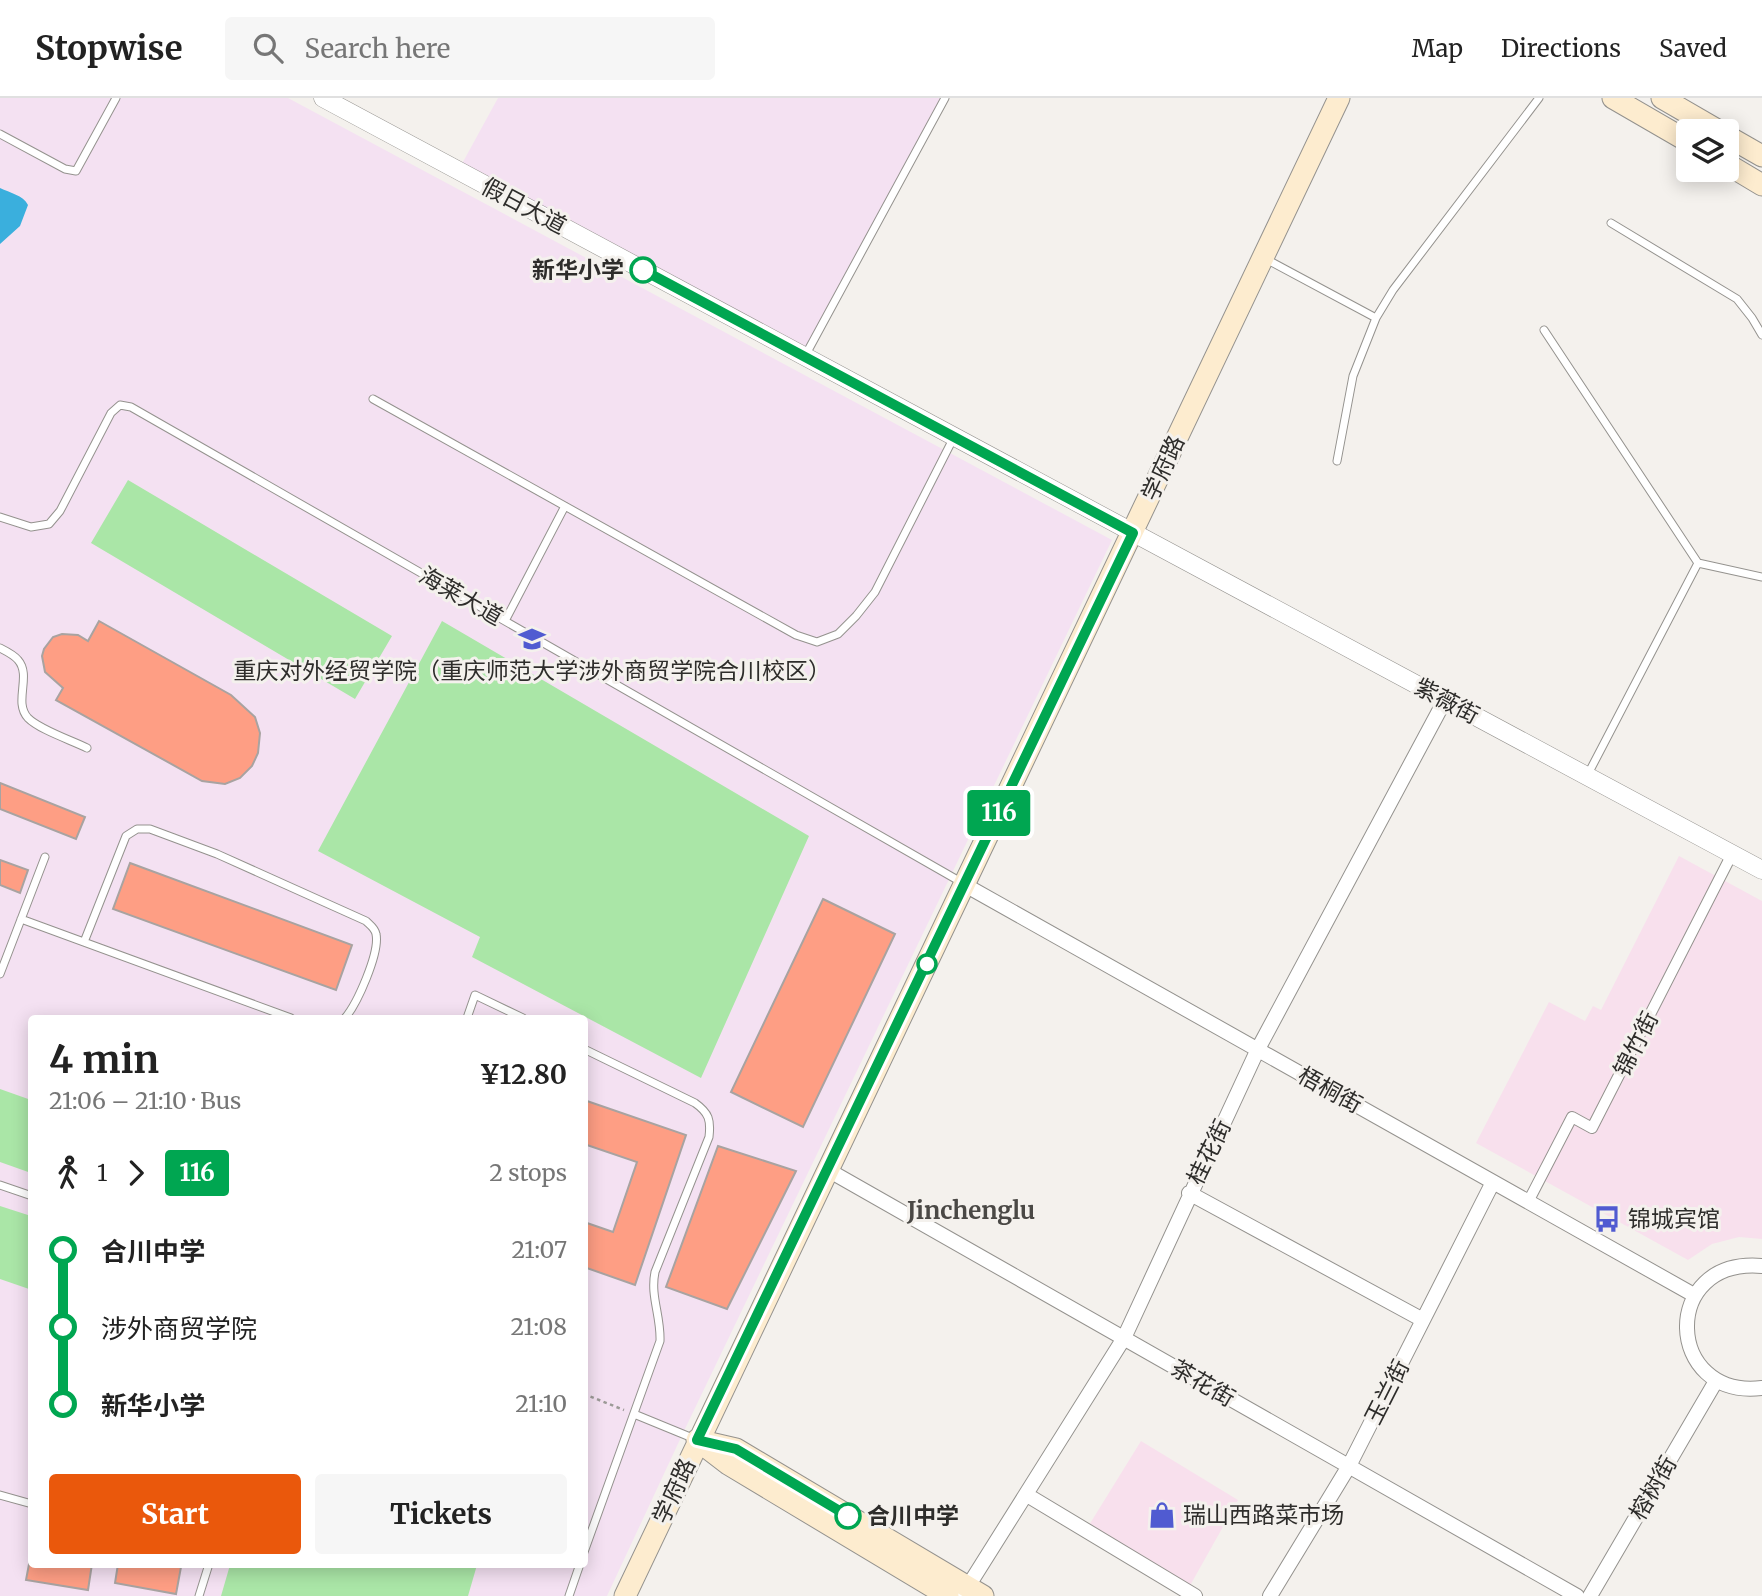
<!DOCTYPE html>
<html lang="en">
<head>
<meta charset="utf-8">
<style>
	body { margin:0; font-family:Merriweather,"Noto Sans SC",serif; background:#f6f6f6; color:#222; height:100vh; display:flex; flex-direction:column; font-size:26px; white-space:nowrap }
	* { box-sizing:border-box; margin:0 }
	p { font-size:23px; color:#767676 }
	.icon { flex:none; width:38px; height:38px; fill:none; stroke:currentColor; stroke-width:2; stroke-linecap:round; stroke-linejoin:round }
	.map { position:relative; flex:1; overflow:hidden }
	.side { position:absolute; left:28px; top:917px; width:560px; height:553px; display:flex; flex-direction:column; background:#fff; border-radius:7px; box-shadow:0 4px 18px #0003 }
	.side>* { flex:none }
	.badge { padding:0 14px; border-radius:5px; font-size:24px; line-height:46px }
	.tools { position:absolute; left:1676px; top:21px; display:grid; gap:14px }
	.tools a { display:grid; place-items:center; width:63px; height:63px; border-radius:7px; background:#fff; box-shadow:0 4px 18px #0003; font-size:35px }
	.map>.badge { position:absolute; translate:-50% -50%; box-shadow:0 0 0 4px #fff }
	.legs { display:flex; align-items:center; gap:10px; height:77px; padding:0 21px; font-size:23px }
	.legs p { margin-inline-start:auto }
	.summary { display:flex; align-items:center; justify-content:space-between; height:119px; padding:0 21px }
	h1 { font-size:38px; font-weight:700; line-height:52px }
	.action { display:flex; gap:14px; margin-top:auto; padding:14px 21px }
	.action a { flex:1; height:80px; border-radius:7px; background:#ea580c; color:#fff; font-size:28px; font-weight:700; line-height:80px; text-align:center }
	.action a+a { background:#f6f6f6; color:#222 }
	ul { padding:0 21px; list-style:none }
	li { display:flex; align-items:center; gap:24px; height:77px; font-size:26px }
	li i { display:grid; place-items:center; width:10px; height:100%; margin:0 9px; background:currentColor }
	li i::after { content:''; width:18px; height:18px; margin:-9px; border:5px solid; border-radius:50%; background:#fff }
	li p { margin-inline-start:auto }
	li:first-child i { background:linear-gradient(#0000 50%,currentColor 0) }
	li:last-child i { background:linear-gradient(currentColor 50%,#0000 0) }
	header { display:flex; align-items:center; gap:42px; box-sizing:border-box; height:98px; padding:0 35px; background:#fff; border-bottom:2px solid #e0e0e0 }
	header strong { font-size:33px }
	nav { display:flex; gap:38px; margin-inline-start:auto; font-size:24px }
	.search { width:490px; height:63px; background:#f6f6f6; display:flex; align-items:center; gap:18px; box-sizing:border-box; padding:0 24px; border-radius:7px; color:#767676; font-size:26px }
	.map>svg:first-child { display:block }
</style>
</head>
<body>
<header>
<strong>Stopwise</strong>
<div class="search"><svg class="icon" aria-label="search" viewBox="0 0 24 24"><circle cx="10" cy="10" r="6"/><path d="M15 15l6 6"/></svg>Search here</div>
<nav><a>Map</a><a>Directions</a><a>Saved</a></nav>
</header>
<div class="map">
<svg width="1762" height="1498" viewBox="0 0 1762 1498">
	<rect width="100%" height="100%" fill="#f4f1ed"/>
	<path fill="#f8e0ed" d="M1679 758 1762 803V1141L1739 1139 1712 1146 1688 1162 1476 1045 1549 904 1585 923 1593 908 1601 912Z
		M1141 1343 1238 1402 1187 1493 1086 1432Z"/>
	<path fill="#f4e1f2" fill-rule="evenodd" d="M0 0H288L1112 442 683 1335 607 1498H0ZM32 920H584V1466H32Z
		M498 0H945L805 259 458 73Z"/>
	<path fill="#aae6a7" d="M128 382 392 538 355 601 91 445Z
		M442 523 809 738 701 980 472 859 480 839 318 753Z
		M0 991 31 1002V1075L0 1064Z
		M0 1108 31 1118 32 1185 29 1191 0 1181Z
		M230 1467V1466L477 1467 468 1498H221Z"/>
	<path fill="#3aafdd" d="M0 90C10 95 23 97 28 107L20 128 0 146Z"/>
	<path fill="#fe9e84" stroke="#a8a3a1" stroke-width="2" d="M99 523 231 597 255 619 260 635 258 655 252 668 240 680 225 686 202 683 56 602 63 590 45 574 42 558 44 551 53 539 62 536 78 537 88 543Z
		M0 685 85 719 76 741 0 711Z
		M0 762 28 772 20 795 0 787Z
		M130 765 352 847 336 892 113 811Z
		M823 801 895 836 803 1029 731 994Z
		M584 1002 686 1037 635 1187 584 1169V1124L613 1134 637 1064 584 1046Z
		M718 1048 796 1073 727 1211 666 1189Z
		M29 1466H92L88 1492 26 1482Z
		M118 1466 181 1469 176 1496 115 1485Z"/>
	<g fill="none" stroke-linecap="round" stroke-linejoin="round">
		<defs>
			<path id="service" d="M0 36 65 71 76 73 116 0
				M1611 125 1737 201 1752 220 1762 237
				M1264 160 1376 220
				M1544 232 1698 465 1762 479
				M805 258 945 0
				M373 301 796 537 817 544 838 536 856 518 875 494 954 339
				M1337 363 1353 278 1376 220 1393 192 1539 0
				M0 419 31 429 49 426 60 413 111 315 120 307 131 309 961 784
				M505 523 565 408
				M0 550C6 553 14 557 18 562 32 578 13 604 28 620 40 632 71 642 87 650
				M1587 678 1698 465
				M21 821 291 920
				M84 844 126 738 137 731H150L217 756 366 823C370 827 375 830 376 836 380 855 357 906 345 920
				M0 876 45 759
				M467 920 475 897 523 920
				M584 951 695 1005C709 1015 711 1022 709 1039L655 1174C650 1198 661 1218 660 1243L584 1454
				M0 1087 32 1098
				M634 1316 695 1341
				M0 1397 32 1406
				M199 1498 209 1466
				M569 1498 580 1466"/>
			<path id="pedestrian" d="M1528 1104 1572 1019 1592 1030 1732 756"/>
			<path id="minor" d="M965 787 1694 1197
				M828 1072 1577 1498
				M1189 1095 1423 1222
				M1762 1168C1659 1159 1665 1302 1762 1290
				M1027 1397 1195 1498
				M962 1498 1124 1240 1258 951 1445 602
				M1270 1498 1349 1368 1493 1084
				M1590 1498 1716 1283"/>
			<path id="tertiary" d="M323 0 1762 772"/>
			<path id="secondary" d="M1613 0 1689 44
				M1662 0 1719 33
				M1727 38 1762 58
				M1727 66 1762 87
				M697 1342 736 1351 983 1498
				M702 1346 728 1366 948 1498
				M625 1498 1339 0"/>
		</defs>
		<use href="#service" stroke="#94928e" stroke-width="9"/>
		<use href="#pedestrian" stroke="#94928e" stroke-width="12"/>
		<use href="#minor" stroke="#94928e" stroke-width="16"/>
		<use href="#tertiary" stroke="#94928e" stroke-width="19"/>
		<use href="#secondary" stroke="#94928e" stroke-width="23"/>
		<path stroke="#9c9a97" stroke-width="2.5" stroke-dasharray="3.5 3.5" stroke-linecap="butt" d="M584 1296 624 1312"/>
		<use href="#service" stroke="#fff" stroke-width="7"/>
		<use href="#pedestrian" stroke="#fff" stroke-width="10"/>
		<use href="#minor" stroke="#fff" stroke-width="14"/>
		<use href="#tertiary" stroke="#fff" stroke-width="18"/>
		<use href="#secondary" stroke="#fdeccf" stroke-width="21"/>
	</g>
	<g fill="none" stroke-linecap="round" stroke-linejoin="round">
		<defs>
			<path id="line-1" d="M643 172 1133 435 697 1342 736 1351 848 1418"/>
		</defs>
		<use href="#line-1" stroke="#fff" stroke-width="16"/>
		<use href="#line-1" stroke="#00a651" stroke-width="10"/>
	</g>
	<defs>
		<symbol id="university-bare" viewBox="-9 -9 18 18"><path d="M0-5L7-2L0 1L-7-2ZM-4 1L0 2.5L4 1V4Q0 6-4 4Z" fill="#505bd1" stroke="#f4f1ed" stroke-width="2.5" paint-order="stroke"/></symbol>
		<symbol id="bus-bare" viewBox="-9 -9 18 18"><path d="M-5-6H5V4H4V6H2V4H-2V6H-4V4H-5ZM-3.5-4V0h7V-4ZM-3.5 1.2v1.5H-2V1.2ZM2 1.2v1.5H3.5V1.2Z" fill="#505bd1" stroke="#f4f1ed" stroke-width="2.5" paint-order="stroke"/></symbol>
		<symbol id="shop-bare" viewBox="-9 -9 18 18"><path d="M-5-2.5h2.3a2.7 3.5 0 0 1 5.4 0H5L5.5 6h-11ZM-1.5-2.5h3a1.5 2.3 0 0 0-3 0Z" fill="#505bd1" stroke="#f4f1ed" stroke-width="2.5" paint-order="stroke"/></symbol>
	</defs>
	<g fill-rule="evenodd">
		<use href="#university-bare" x="513" y="522" width="38" height="38"/>
		<use href="#bus-bare" x="1588" y="1102" width="38" height="38"/>
		<use href="#shop-bare" x="1143" y="1398" width="38" height="38"/>
	</g>
	<g fill="#fff" stroke="#00a651" stroke-width="3.5">
		<circle cx="643" cy="172" r="12"/>
		<circle cx="927" cy="866" r="9"/>
		<circle cx="848" cy="1418" r="12"/>
	</g>
	<g text-anchor="middle" stroke-width="6" stroke-linejoin="round" paint-order="stroke">
		<g font-size="23" fill="#2e2d2b" stroke="#f4f1ed">
			<text transform="translate(524 108) rotate(28)" y="8">假日大道</text>
			<text transform="translate(1163 370) rotate(-65)" y="8">学府路</text>
			<text transform="translate(461 498) rotate(30)" y="8">海莱大道</text>
			<text transform="translate(1447 603) rotate(28)" y="8">紫薇街</text>
			<text transform="translate(1636 946) rotate(-63)" y="8">锦竹街</text>
			<text transform="translate(1330 992) rotate(29)" y="8">梧桐街</text>
			<text transform="translate(1209 1054) rotate(-64)" y="8">桂花街</text>
			<text transform="translate(1203 1285) rotate(30)" y="8">茶花街</text>
			<text transform="translate(1387 1294) rotate(-63)" y="8">玉兰街</text>
			<text transform="translate(1653 1390) rotate(-60)" y="8">榕树街</text>
			<text transform="translate(674 1393) rotate(-65)" y="8">学府路</text>
		</g>
		<g font-size="23" font-weight="bold" fill="#2e2d2b" stroke="#f4f1ed" text-anchor="end">
			<text x="624" y="180">新华小学</text>
			<text x="867" y="1426" text-anchor="start">合川中学</text>
		</g>
		<g font-size="23" fill="#2e2d2b" stroke="#f4f1ed" text-anchor="start">
			<text x="532" y="581" text-anchor="middle">重庆对外经贸学院（重庆师范大学涉外商贸学院合川校区）</text>
			<text x="1628" y="1129">锦城宾馆</text>
			<text x="1183" y="1425">瑞山西路菜市场</text>
		</g>
		<g font-size="24" font-weight="bold" fill="#4a4845" stroke="#f4f1ed">
			<text x="971" y="1121">Jinchenglu</text>
		</g>
	</g>
</svg>
<div class="tools">
<a><svg class="icon" aria-label="layers" viewBox="0 0 24 24"><path d="M12 4l9 5-9 5-9-5zM3 14l9 5 9-5"/></svg></a>
</div>
<b class="badge" style="left:999px;top:715px;background:#00a651;color:#fff">116</b>
<section class="side">
<div class="summary"><div><h1>4 min</h1><p>21:06 – 21:10 · Bus</p></div><b>¥12.80</b></div>
<div class="legs"><svg class="icon" aria-label="walk" viewBox="0 0 24 24"><circle cx="13" cy="4" r="2"/><path d="M13 8l-2 6 4 7M11 14l-3 7M7 12l3-4h3l4 4"/></svg>1<svg class="icon" aria-label="forward" viewBox="0 0 24 24"><path d="M9 5l7 7-7 7"/></svg><b class="badge" style="background:#00a651;color:#fff">116</b><p>2 stops</p></div>
<ul>
<li><i style="color:#00a651"></i><b>合川中学</b><p>21:07</p></li>
<li><i style="color:#00a651"></i><span>涉外商贸学院</span><p>21:08</p></li>
<li><i style="color:#00a651"></i><b>新华小学</b><p>21:10</p></li>
</ul>
<div class="action"><a>Start</a><a>Tickets</a></div>
</section>
</div>
</body>
</html>
